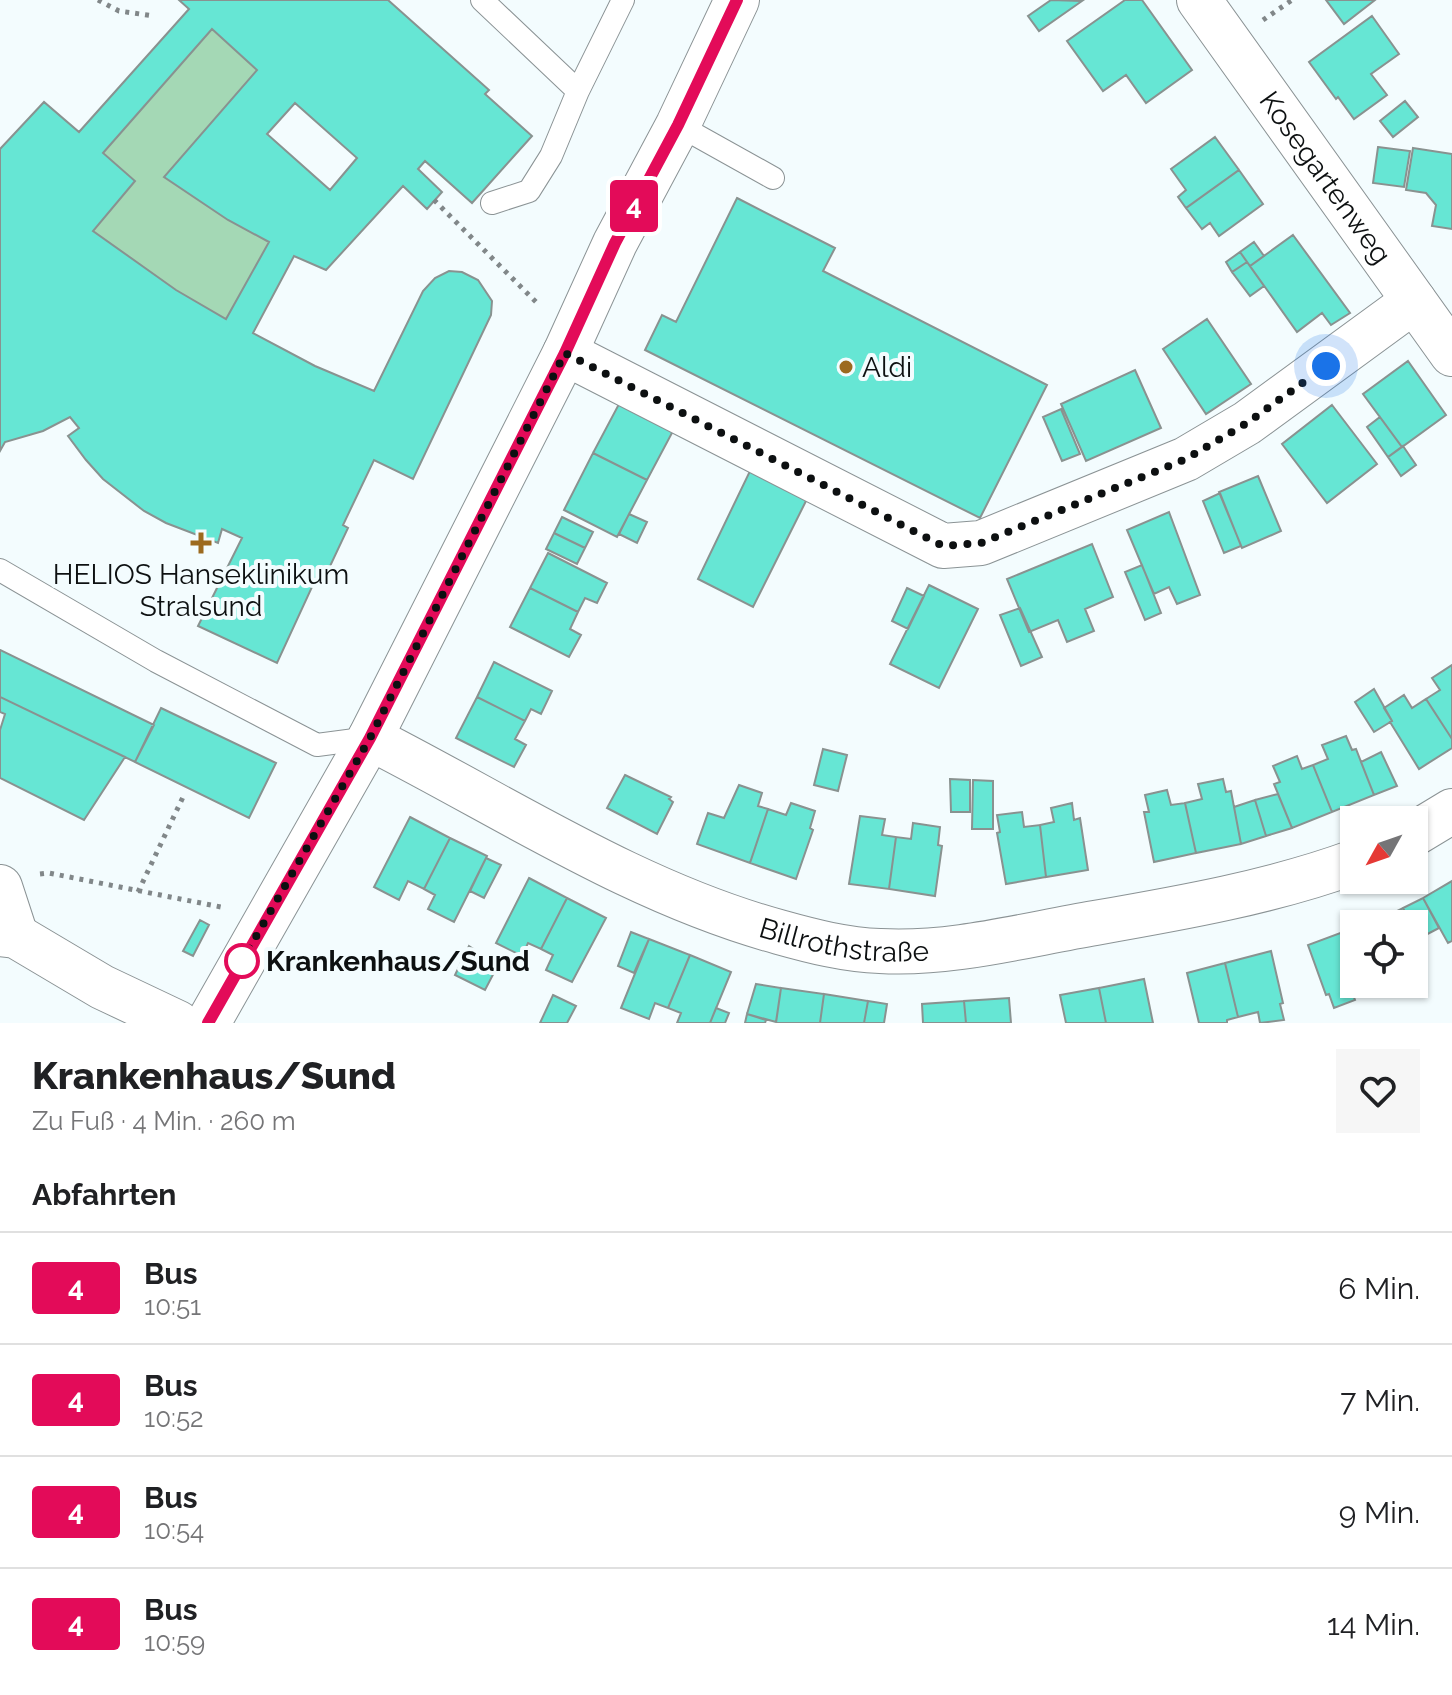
<!DOCTYPE html>
<html lang="de">
<head>
<meta charset="utf-8">
<style>
	body { margin:0; font-family:Raleway,sans-serif; background:#f6f6f6; color:#202124; height:100vh; display:flex; flex-direction:column; font-size:30px; white-space:nowrap }
	* { box-sizing:border-box; margin:0 }
	p { font-size:26px; color:#757577 }
	.icon { flex:none; width:44px; height:44px; fill:none; stroke:currentColor; stroke-width:2; stroke-linecap:round; stroke-linejoin:round }
	.map { position:relative; height:1023px; overflow:hidden }
	.drawer { display:flex; flex-direction:column; background:#fff; flex:1 }
	.drawer>* { flex:none }
	.badge { padding:0 16px; border-radius:6px; font-size:28px; line-height:52px }
	.needle { width:52px; rotate:230deg }
	.fabs { position:absolute; left:1340px; top:806px; display:grid; gap:16px }
	.fabs a { display:grid; place-items:center; width:88px; height:88px; border-radius:0px; background:#fff; box-shadow:0 2px 6px #0004; font-size:40px }
	.you { position:absolute; width:40px; height:40px; margin:-20px; border:6px solid #fff; border-radius:50%; background:#1a73e8; box-shadow:0 0 0 12px #1a73e833 }
	.map>.badge { position:absolute; translate:-50% -50%; box-shadow:0 0 0 4px #fff }
	h2 { padding:0 32px; font-size:30px; line-height:72px }
	.round { display:grid; place-items:center; flex:none; width:84px; height:84px; border-radius:0px; background:#f6f6f6 }
	.head { display:flex; align-items:center; justify-content:space-between; height:136px; padding:0 32px }
	h1 { font-size:38px; font-weight:800; line-height:60px }
	ul { padding:0; list-style:none }
	li { display:flex; align-items:center; gap:24px; height:112px; padding:0 32px; border-top:2px solid #e0e0e0 }
	li div { flex:1 }
	li b { display:block; font-size:30px }
	li em { font-style:normal }
	li .badge { min-width:88px; font-weight:700; text-align:center }
	.map>svg:first-child { display:block }
</style>
</head>
<body>
<div class="map">
<svg width="1452" height="1023" viewBox="0 0 1452 1023">
	<rect width="100%" height="100%" fill="#f3fcfe"/>
	<path fill="#a4d8b5" d="M212 29 257 70 164 177 228 220 269 242 226 319 176 290 93 231 135 181 103 153Z"/>
	<path fill="#66e6d4" stroke="#899290" stroke-width="2" fill-rule="evenodd" d="M179 0H388L489 90 485 94 532 136 472 203 425 161 418 169 442 192 427 209 403 186 326 270 294 256 253 333 315 366 374 391 423 291 435 278 449 271 462 272 478 280 492 301 491 315 413 479 374 460 343 525 348 528 324 579 317 576 277 663 198 626 242 538 222 529 218 543 166 523 144 511 103 479 86 460 68 436 79 428 70 417 43 431 5 442 0 451V149L44 102 79 132 189 9ZM212 29 257 70 164 177 228 220 269 242 226 319 176 290 93 231 135 181 103 153ZM295 103 357 158 330 190 267 134Z
		M1051 0 1082 1 1039 31 1028 16Z
		M1125 0H1142L1192 70 1146 103 1126 75 1103 91 1067 41Z
		M1326 0H1375L1344 24Z
		M1372 16 1399 54 1371 74 1387 95 1354 119 1338 97 1336 99 1309 62Z
		M1405 101 1418 117 1393 137 1380 121Z
		M1215 137 1239 170 1186 208 1178 197 1186 190 1171 169Z
		M1378 147 1410 151 1404 187 1373 183Z
		M1413 148 1452 154V229L1432 226 1436 205 1426 193 1406 190Z
		M1239 170 1263 204 1219 236 1210 223 1202 229 1186 208Z
		M737 198 835 248 823 271 1047 385 980 518 645 350 662 315 676 322Z
		M1293 235 1350 313 1331 325 1322 313 1297 332 1250 266Z
		M1254 242 1264 256 1250 266 1240 252Z
		M1240 252 1247 262 1232 272 1226 262Z
		M1247 262 1264 286 1250 296 1232 272Z
		M1207 319 1251 384 1206 414 1163 349Z
		M1408 361 1446 415 1402 447 1363 394Z
		M1135 370 1161 428 1086 461 1061 404Z
		M619 404 673 431 647 480 593 453Z
		M1332 405 1377 464 1327 503 1282 444Z
		M1061 409 1080 454 1062 461 1043 417Z
		M1380 417 1402 447 1388 457 1367 427Z
		M1403 446 1416 465 1401 476 1388 457Z
		M593 453 647 480 617 537 564 510Z
		M750 471 807 499 753 607 698 579Z
		M1258 476 1281 531 1242 548 1219 492Z
		M1220 493 1241 546 1224 553 1203 501Z
		M1169 512 1200 595 1177 604 1169 587 1154 594 1127 530Z
		M629 514 647 522 637 543 619 534Z
		M562 517 593 532 585 548 554 533Z
		M554 533 585 548 577 564 546 549Z
		M1092 544 1113 597 1085 609 1094 631 1067 642 1058 620 1029 632 1007 579Z
		M548 553 607 583 597 603 585 598 578 612 530 588Z
		M1142 565 1161 613 1145 620 1125 572Z
		M929 585 978 609 939 688 890 664Z
		M530 588 578 612 570 629 581 635 569 657 510 627Z
		M907 588 924 596 908 629 892 621Z
		M1020 608 1042 657 1021 666 1000 615Z
		M0 650 154 725 135 762 0 697Z
		M494 662 552 691 541 714 531 709 525 721 477 697Z
		M1452 665V739L1426 699 1440 690 1432 678Z
		M1374 689 1392 721 1374 732 1355 702Z
		M1404 695 1412 708 1426 699 1452 739V748L1419 769 1390 722 1392 721 1384 708Z
		M0 697 125 757 84 820 0 778V730L5 714 0 712Z
		M477 697 525 721 515 739 526 745 514 767 456 738Z
		M161 708 276 763 249 818 135 762Z
		M1346 736 1352 750 1356 749 1374 795 1332 812 1313 765 1328 759 1322 745Z
		M823 749 847 755 838 791 814 785Z
		M1381 752 1397 786 1374 795 1361 762Z
		M1297 756 1302 769 1313 765 1332 812 1292 828 1274 784 1280 782 1273 766Z
		M625 775 671 797 669 799 673 802 657 834 607 808Z
		M950 779 970 780V812H951Z
		M1223 779 1226 792 1231 791 1241 844 1196 853 1185 803 1202 799 1198 784Z
		M973 780 993 781V829H972Z
		M739 785 762 793 758 806 768 809 750 863 697 844 708 813 724 818Z
		M1167 790 1171 805 1185 803 1196 853 1154 862 1144 812H1149L1145 795Z
		M1278 794 1292 828 1266 836 1255 800Z
		M1255 800 1266 836 1241 844 1234 807Z
		M791 803 815 811 810 828 813 830 796 879 750 863 768 809 786 815Z
		M1072 803 1074 820 1080 818 1088 870 1046 877 1040 825 1054 822 1051 808Z
		M1022 812 1024 827 1040 825 1046 877 1006 884 997 833 1000 832 997 815Z
		M860 816 885 819 882 835 896 837 889 889 849 884Z
		M410 817 450 838 424 889 408 881 399 900 374 887Z
		M913 823 940 827 938 845 942 846 935 896 889 889 896 837 911 839Z
		M450 838 487 856 454 922 428 909 435 895 424 889Z
		M486 858 501 865 484 898 470 891Z
		M529 878 567 898 541 949 528 943 522 956 496 943Z
		M1452 881V941L1448 943 1423 898Z
		M567 898 606 918 572 982 546 970 553 955 541 949Z
		M1423 898 1439 928 1418 939 1414 924H1411L1403 908Z
		M1403 908 1411 924H1392L1389 915Z
		M1389 915 1392 924H1365H1366Z
		M200 920 209 925 193 956 183 951Z
		M1354 928V963L1343 932Z
		M631 932 649 939 634 973 618 966Z
		M1343 932 1354 963V984H1362L1351 989 1355 1000 1334 1008 1329 994 1326 995 1308 945Z
		M649 939 690 955 668 1008 655 1003 649 1019 621 1008Z
		M469 946 498 965 485 990 455 975Z
		M1271 951 1283 1003 1280 1004 1284 1020 1260 1023 1258 1012 1238 1017 1225 963Z
		M690 955 731 972 710 1023H677L681 1013 668 1008Z
		M1225 963 1238 1017 1227 1020V1023H1199L1187 973Z
		M1144 979 1153 1023H1106L1099 988Z
		M756 984 781 988 776 1022 747 1014Z
		M781 988 824 994 820 1023H776Z
		M1099 988 1106 1023H1066L1060 995Z
		M824 994 868 1001 864 1023H820Z
		M553 995 576 1006 567 1023H540Z
		M1009 998 1011 1023H966L964 1001Z
		M868 1001 887 1004 884 1023H864Z
		M964 1001 966 1023H923L922 1004Z
		M716 1008 729 1013 725 1023H710Z
		M747 1014 766 1020 765 1023H745Z"/>
	<g fill="none" stroke-linecap="round" stroke-linejoin="round">
		<defs>
			<path id="service" d="M482 0 578 91
				M678 125 773 178
				M492 203 529 191 551 156 578 91 623 0
				M0 570 156 661 317 745 370 738"/>
			<g id="minor">
				<path id="s1" d="M1199 0 1452 354"/>
				<path d="M565 353 943 546 981 543 1186 459 1247 423 1414 301"/>
				<path id="s2" d="M370 738C504 806 633 892 779 932 811 941 846 950 880 951 952 955 1024 935 1095 923 1181 908 1272 892 1354 862"/>
				<path d="M1414 834 1452 811"/>
				<path d="M0 887 16 936"/>
				<path d="M0 934 16 936 102 987 178 1023"/>
				<path d="M208 1023 370 738 565 353 615 243 678 125 737 0"/>
			</g>
		</defs>
		<use href="#service" stroke="#8b9395" stroke-width="24"/>
		<use href="#minor" stroke="#8b9395" stroke-width="46"/>
		<path stroke="#818789" stroke-width="5" stroke-dasharray="4 6" stroke-linecap="butt" d="M98 0 119 11 154 16
			M1263 20 1292 0
			M434 200 540 306
			M40 874 49 873 226 908
			M138 892 184 795"/>
		<use href="#service" stroke="#fff" stroke-width="22"/>
		<use href="#minor" stroke="#fff" stroke-width="44"/>
	</g>
	<g fill="none" stroke-linecap="round" stroke-linejoin="round">
		<defs>
			<path id="line" d="M208 1023 370 738 565 353 615 243 678 125 737 0"/>
		</defs>
		<use href="#line" stroke="#fff" stroke-width="18"/>
		<use href="#line" stroke="#e30b59" stroke-width="12"/>
		<path stroke="#0d1011" stroke-width="8" stroke-dasharray="0 14.4" d="M242 961 370 738 565 353 943 546 981 543 1186 459 1247 423 1326 366"/>
	</g>
	<g fill="#9c6a1f" stroke="#f3fcfe" stroke-width="3">
		<circle cx="846" cy="367" r="8"/>
		<path d="M197 531h8v8h8v8h-8v8h-8v-8h-8v-8h8z"/>
	</g>
	<circle fill="#fff" stroke="#e30b59" stroke-width="4" cx="242" cy="961" r="16"/>
	<g text-anchor="middle" stroke-width="8" stroke-linejoin="round" paint-order="stroke">
		<g font-size="28" fill="#0d1011" stroke="#f3fcfe">
			<text dy="10" stroke="none"><textPath href="#s1" startOffset="218">Kosegartenweg</textPath></text>
			<text dy="10" stroke="none"><textPath href="#s2" startOffset="520">Billrothstraße</textPath></text>
		</g>
		<g font-size="28" fill="#0d1011" stroke="#f3fcfe" text-anchor="start">
			<text x="862" y="377">Aldi</text>
			<text x="201" y="584" text-anchor="middle">HELIOS Hanseklinikum<tspan x="201" dy="32">Stralsund</tspan></text>
		</g>
		<g font-size="28" font-weight="bold" fill="#0d1011" stroke="#f3fcfe" text-anchor="start">
			<text x="266" y="971">Krankenhaus/Sund</text>
		</g>
	</g>
</svg>
<div class="fabs">
<a><svg class="needle" viewBox="-14 -14 28 28"><path d="M0-13l5 13h-10z" fill="#e53935"/><path d="M0 13l5-13h-10z" fill="#757577"/></svg></a>
<a><svg class="icon" aria-label="locate" viewBox="0 0 24 24"><circle cx="12" cy="12" r="6"/><path d="M12 2v4M12 18v4M2 12h4M18 12h4"/></svg></a>
</div>
<div class="you" style="left:1326px;top:366px"></div>
<b class="badge" style="left:634px;top:206px;background:#e30b59;color:#fff">4</b>
</div>
<section class="drawer">
<div class="head"><div><h1>Krankenhaus/Sund</h1><p>Zu Fuß · 4 Min. · 260 m</p></div><a class="round"><svg class="icon" aria-label="heart" viewBox="0 0 24 24"><path d="M12 20l-8-8c-3-5 5-10 8-4 3-6 11-1 8 4z"/></svg></a></div>
<h2>Abfahrten</h2>
<ul>
<li><span class="badge" style="background:#e30b59;color:#fff">4</span><div><b>Bus</b><p>10:51</p></div><em>6 Min.</em></li>
<li><span class="badge" style="background:#e30b59;color:#fff">4</span><div><b>Bus</b><p>10:52</p></div><em>7 Min.</em></li>
<li><span class="badge" style="background:#e30b59;color:#fff">4</span><div><b>Bus</b><p>10:54</p></div><em>9 Min.</em></li>
<li><span class="badge" style="background:#e30b59;color:#fff">4</span><div><b>Bus</b><p>10:59</p></div><em>14 Min.</em></li>
</ul>
</section>
</body>
</html>
